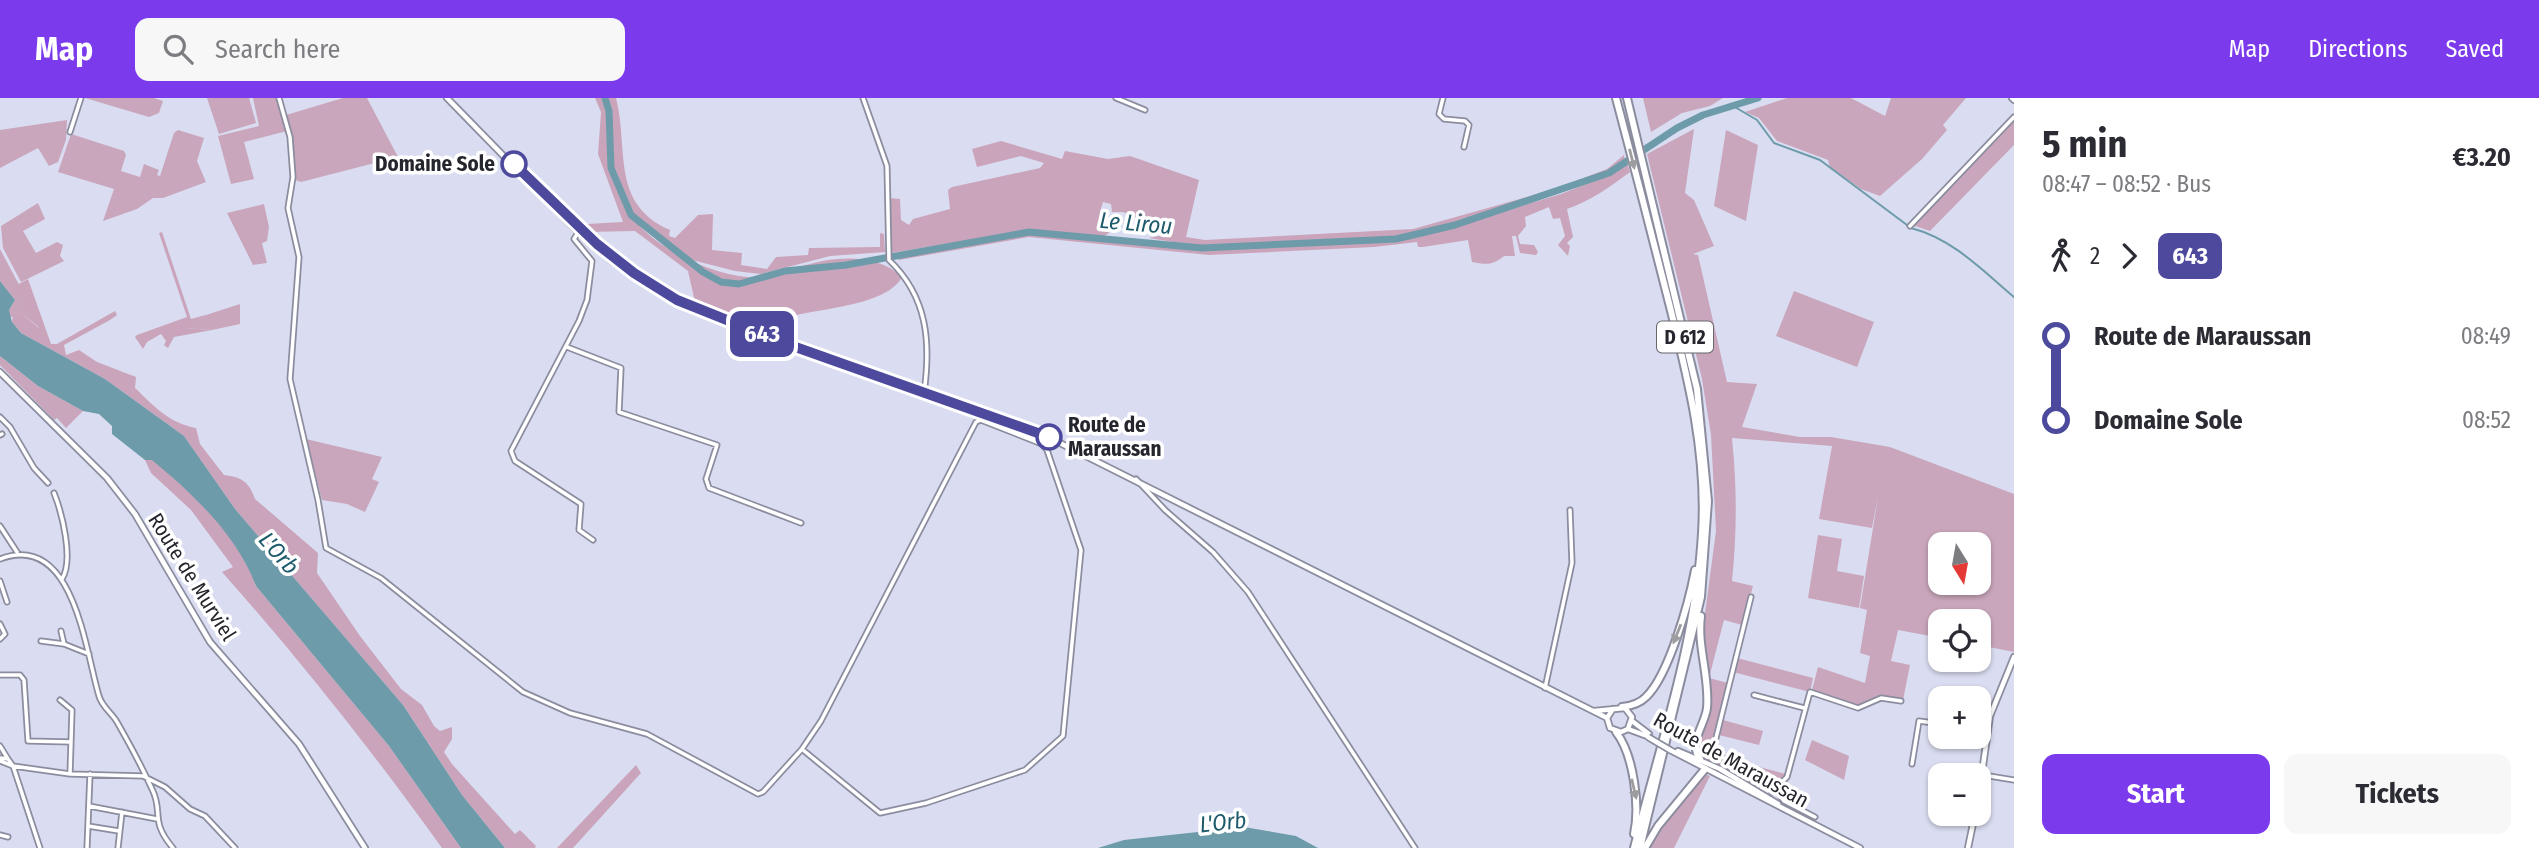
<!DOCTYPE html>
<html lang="en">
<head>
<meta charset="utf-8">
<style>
	body { margin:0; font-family:"Fira Sans Condensed",sans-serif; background:#f7f7f7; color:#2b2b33; height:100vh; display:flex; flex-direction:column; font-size:26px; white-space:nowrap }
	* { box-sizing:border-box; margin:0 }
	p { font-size:23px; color:#7c7c81 }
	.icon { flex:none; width:38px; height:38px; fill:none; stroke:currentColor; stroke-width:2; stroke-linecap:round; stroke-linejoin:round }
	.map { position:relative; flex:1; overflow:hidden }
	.drawer { display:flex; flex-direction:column; background:#fff; width:525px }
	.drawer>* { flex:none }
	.badge { padding:0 14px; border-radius:10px; font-size:24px; line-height:46px }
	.needle { width:46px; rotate:169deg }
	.controls { position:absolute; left:1928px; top:434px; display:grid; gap:14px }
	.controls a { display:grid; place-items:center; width:63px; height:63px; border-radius:14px; background:#fff; box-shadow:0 2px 5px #0004; font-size:35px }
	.map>.badge { position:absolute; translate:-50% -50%; box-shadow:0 0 0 4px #fff }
	.legs { display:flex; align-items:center; gap:10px; height:77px; padding:0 28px; font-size:23px }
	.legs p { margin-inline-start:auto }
	.head { display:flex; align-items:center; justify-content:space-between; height:119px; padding:0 28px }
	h1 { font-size:38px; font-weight:700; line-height:52px }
	.button { display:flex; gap:14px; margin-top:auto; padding:14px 28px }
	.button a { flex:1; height:80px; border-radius:14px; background:#7c3aed; color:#fff; font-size:28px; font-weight:700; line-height:80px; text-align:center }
	.button a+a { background:#f7f7f7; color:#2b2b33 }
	ul { padding:0 28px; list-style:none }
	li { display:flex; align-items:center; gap:24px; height:84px; font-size:26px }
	li i { display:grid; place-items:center; width:10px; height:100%; margin:0 9px; background:currentColor }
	li i::after { content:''; width:18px; height:18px; margin:-9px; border:5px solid; border-radius:50%; background:#fff }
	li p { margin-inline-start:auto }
	li:first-child i { background:linear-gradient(#0000 50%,currentColor 0) }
	li:last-child i { background:linear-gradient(currentColor 50%,#0000 0) }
	header { display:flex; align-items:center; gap:42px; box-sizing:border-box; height:98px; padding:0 35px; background:#7c3aed; color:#fff }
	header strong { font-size:33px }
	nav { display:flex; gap:38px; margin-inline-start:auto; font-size:24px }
	.search { width:490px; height:63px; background:#f7f7f7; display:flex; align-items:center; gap:18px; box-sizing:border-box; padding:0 24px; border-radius:14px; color:#7c7c81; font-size:26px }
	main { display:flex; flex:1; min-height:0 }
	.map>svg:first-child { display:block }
</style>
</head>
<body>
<header>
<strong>Map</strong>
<div class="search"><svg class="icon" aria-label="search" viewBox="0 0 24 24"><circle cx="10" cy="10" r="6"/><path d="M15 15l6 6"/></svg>Search here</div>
<nav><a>Map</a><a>Directions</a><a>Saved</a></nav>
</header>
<main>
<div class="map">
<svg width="2014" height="750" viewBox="0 0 2014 750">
	<rect width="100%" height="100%" fill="#daddf1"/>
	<path fill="#c9a6bb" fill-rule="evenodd" d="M85 0H154L163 3 159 15 149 19Z
		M207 0H249L256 25 219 36Z
		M253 0H277L287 33 244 44 254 81 231 86 218 38 259 28Z
		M343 0H367L398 59 301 84 295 82 293 50 286 17Z
		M1643 0H1723L1710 8 1682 15 1651 34Z
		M1787 0H1851L1885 18 1891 0H1966L1943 27 1947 32 1922 61 1880 98 1861 91 1830 69 1828 62 1777 43 1759 20 1745 14Z
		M2014 21V47L1930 133 1912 127Z
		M67 22 66 42 58 64 49 68 38 50 0 70V32Z
		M1694 31 1685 95 1694 102 1714 148 1693 156 1698 157 1727 284 1757 286 1742 329 1800 339H1831L1890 349 2014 396V554L1979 547V523H1941V540L1898 532 1891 563 1910 567 1903 602 1877 598 1859 610 1812 592 1818 569 1865 585 1870 558 1860 555 1867 512 1860 510 1878 399 1872 430 1819 421 1832 348 1732 340C1737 389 1737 434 1732 483L1753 488 1742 527 1724 522 1709 580 1728 585 1711 649 1712 653 1755 687 1705 661 1699 652 1710 605 1701 545 1716 433 1711 337 1702 281 1647 56ZM1941 446H1979V485H1941Z
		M178 32 204 40 197 63 206 84 163 100H153L137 111 103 123 114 91 58 74 71 36 124 53 126 57 121 73 140 79 144 66 159 72 157 77 160 78 174 35Z
		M1726 32 1758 47 1746 123 1714 108Z
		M38 105 45 121 23 133 36 155 57 144 63 147 60 158 64 163 21 184 3 150 1 128Z
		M264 106 269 129 267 143 262 145 267 165 253 167 227 115Z
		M0 151 40 226V230L23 217 10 219 9 212 15 202 0 183Z
		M1794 193 1874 224 1857 269 1776 238Z
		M240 206V226L212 232 184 230 209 216Z
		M0 258 38 288 83 313 66 330 57 320 54 322 0 267Z
		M306 341 382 359 372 381 379 384 365 414 347 406 322 402Z
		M1818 437 1842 441 1837 473 1864 478 1859 510 1808 500Z
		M1737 560 1813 580 1810 594 1733 574Z
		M1723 622 1763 633 1759 647 1719 637Z
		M1812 642 1849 658 1844 682 1805 662Z
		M1722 659 1786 676 1785 681 1775 687 1757 683Z
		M1703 675 1710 678 1674 750H1647Z"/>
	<path fill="#caa4ba" d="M595 0H616C629 51 610 106 670 132L669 138 675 140 698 117 713 116 712 152 742 155 741 167 767 171 776 159 808 157 809 150 880 149V135L884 136 885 154 830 158 761 176 735 173 692 162 633 120C658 154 727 185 770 179 783 178 794 170 806 167 836 158 878 155 902 179 888 206 827 210 797 217L786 239 695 204 688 173 635 133 587 134 585 130 587 126 623 124 598 56 601 14Z
		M1001 43 1062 61 1065 53 1108 61 1130 58 1199 82 1186 139 1205 142 1413 131 1555 91 1607 71 1624 57 1625 63 1608 74 1554 94 1454 125 1388 140 1203 149 1149 140 1169 136V132L1123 114H1112L1111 106 1103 104 1100 114 1109 135 1104 138 1030 132 891 155 889 100 900 101 901 122 909 127 913 121 950 111 948 92 952 89 1040 70 1044 65 1021 58 977 69 972 51Z
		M1627 65 1630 74C1610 89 1590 103 1567 111L1573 139 1567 145 1570 148 1568 158 1558 147 1565 138 1560 120 1553 121 1549 109 1525 119 1526 128 1518 138 1520 146 1534 147 1538 154 1536 157 1520 155 1516 138H1512L1515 158H1504C1493 167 1487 167 1472 164L1468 142 1423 149H1418L1417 144 1374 149 1209 157 1029 139 899 162 897 159 1030 135 1140 143 1205 151 1389 143 1456 128 1561 96 1609 77Z
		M162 134 191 221 209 216 185 230 212 232 174 239 168 250 164 247 166 243 161 236 147 244 143 251 135 239 137 237 187 219 159 135Z
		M28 181 51 246H57L115 213 117 217 110 222 64 247 66 257 79 252 97 264 136 279 135 290C154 308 169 325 196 330L200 346 224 377C242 379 249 384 255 401L318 455 317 475 360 538 401 591 422 607 434 628 440 633 452 629V641L444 654 452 666 515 736 520 732 536 748 535 750H505L462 697 403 607 235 411 184 338 105 281 21 235 12 224 13 217H23L39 230 15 188Z
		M152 361C191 395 239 437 256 488L389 648 461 750H442C373 654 301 563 222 474L233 469 191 412 151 375 145 362Z
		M636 667 641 675 573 750H557Z"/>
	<path fill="#6d9ba9" d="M0 183 15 202 9 212 12 224 21 235 105 281 184 338 235 411 403 607 462 697 505 750H461L389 648 256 488C237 437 193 396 152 362H145L112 336V328L99 316 83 313 38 288 0 258Z
		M1244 729 1296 738 1318 750H1098L1124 742Z"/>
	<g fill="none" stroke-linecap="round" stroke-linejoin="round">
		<path stroke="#6d9ba9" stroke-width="2" d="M1733 8 1757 22 1774 45 1820 62 1907 127
			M1911 130C1953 141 1982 172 2014 199"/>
		<path stroke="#6d9ba9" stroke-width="7" d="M605 0 609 13 611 70 631 117 703 174 721 184 739 186 785 173 846 167 1029 134 1202 150 1396 141 1455 127 1609 75 1677 30 1703 17 1758 0"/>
		<defs>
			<path id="street" d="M279 0 290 39 293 79 288 110 299 159 290 281 318 402 326 450 381 480 523 594 570 615 647 636 758 696 763 694 802 651 821 623 976 324 981 322 1042 346
				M863 0 887 68 889 162C928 199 931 245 924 295
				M1116 0 1145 12
				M1443 0 1439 16 1444 21 1465 23 1469 27 1464 49
				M70 34 81 0
				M1910 128 2014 19
				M579 133 574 141 592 163 587 202 579 223 511 353 515 363 581 406 579 432 593 442
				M567 249 621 270 619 314 717 347 706 381 709 390 801 425
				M0 319 10 329 34 370 48 385
				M0 337 2 336
				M1136 381 1165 412 1213 454 1248 494 1415 750
				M54 395C62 415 74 462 62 481
				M0 428 17 454
				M0 461C74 433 85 552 99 598 102 609 112 615 117 624 129 645 142 669 152 691 164 715 149 722 173 750
				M0 483 7 504
				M1751 499 1713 652 1755 684 1774 690 1784 703 1815 719
				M0 526 5 536 0 541
				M61 533 64 546
				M41 543 64 546 89 556
				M0 577H20L24 582 28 643 71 644 70 676
				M1545 590 1572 465 1570 412
				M1754 597 1804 610
				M60 602 72 612 71 644
				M1979 632 1988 634
				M0 648 8 661
				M803 652 880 715 926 705 1025 672 1063 638 1081 452 1047 352 1041 345 1044 337
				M0 660 8 661 13 668
				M0 663 13 668 70 676 143 678 165 689 190 711 205 718 235 750
				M1912 666 1919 623 1941 626
				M13 668 40 750
				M1983 677 2014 682
				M1772 694 1787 679 1810 594 1858 610 1881 600 1901 603
				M89 708 157 721
				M88 728 119 733
				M0 737 8 739
				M87 750 90 676
				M118 750 122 714"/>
			<path id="secondary" d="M447 0 571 127 612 163 651 189 787 245 1052 341 1607 620
				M2012 0 2014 2
				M560 112 597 146 642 180
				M0 274 107 380 135 416 210 544 299 646 365 750
				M1594 613 1625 610 1632 619 1628 631 1621 634 1610 630 1607 620 1613 611
				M1632 623 1649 636
				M1628 631 1647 638
				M1670 652 1860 750
				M1678 653 1720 671 1778 706
				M1979 696 1990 618 2014 559
				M1968 750 1975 716"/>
			<path id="highway" d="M1616 0C1634 68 1652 137 1669 205 1688 281 1707 355 1702 435 1696 542 1660 646 1634 750
				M1627 0 1697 291 1708 403 1701 499 1640 750
				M1622 609C1631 608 1639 606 1646 599 1669 577 1689 504 1695 472
				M1616 634C1634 657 1640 709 1634 736
				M1700 661C1688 645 1705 627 1707 610 1710 580 1697 549 1701 518
				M1645 750 1658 728 1705 671"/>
		</defs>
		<use href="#street" stroke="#8b8d9f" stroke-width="7"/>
		<use href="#secondary" stroke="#8b8d9f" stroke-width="8"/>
		<use href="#highway" stroke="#8b8d9f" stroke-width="10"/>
		<use href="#street" stroke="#fff" stroke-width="3.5"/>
		<use href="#secondary" stroke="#fff" stroke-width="4.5"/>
		<use href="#highway" stroke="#fff" stroke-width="6"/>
		<defs>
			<path id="secondary-bridge" d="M1648 639 1670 652"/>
		</defs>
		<use href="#secondary-bridge" stroke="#8b8d9f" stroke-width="8" stroke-linecap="butt"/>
		<use href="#secondary-bridge" stroke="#fff" stroke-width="4.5"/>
	</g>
	<defs><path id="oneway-solid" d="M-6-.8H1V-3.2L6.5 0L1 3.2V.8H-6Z" transform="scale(1.75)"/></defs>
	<g fill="#9d9da0">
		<use href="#oneway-solid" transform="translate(1632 61) rotate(76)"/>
		<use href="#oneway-solid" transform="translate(1677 536) rotate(112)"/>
		<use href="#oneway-solid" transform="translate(1634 691) rotate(77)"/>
	</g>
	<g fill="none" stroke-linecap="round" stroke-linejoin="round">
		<defs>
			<path id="line-1" d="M514 66 597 146 634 175 677 202 787 246 1049 339"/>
		</defs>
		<use href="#line-1" stroke="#fff" stroke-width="16"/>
		<use href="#line-1" stroke="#4d499d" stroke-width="10"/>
	</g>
	<g fill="#fff" stroke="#4d499d" stroke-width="3.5">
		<circle cx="514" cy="66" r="12"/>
		<circle cx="1049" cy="339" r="12"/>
	</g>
	<g text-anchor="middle" stroke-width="7" stroke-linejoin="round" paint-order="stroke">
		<rect fill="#fff" stroke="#66666c" stroke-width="2" x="1657" y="223.5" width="56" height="31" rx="5"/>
		<g font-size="19" font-weight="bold" fill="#25252d">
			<text x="1685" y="246">D 612</text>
		</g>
		<g font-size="21" font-weight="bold" fill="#25252d" stroke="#fff" text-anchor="end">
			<text x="495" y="73">Domaine Sole</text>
			<text x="1068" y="334" text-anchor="start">Route de<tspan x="1068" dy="24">Maraussan</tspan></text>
		</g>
		<g font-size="21" fill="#25252d" stroke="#fff">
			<text transform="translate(192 479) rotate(58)" y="7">Route de Murviel</text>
			<text transform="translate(1731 662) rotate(29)" y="7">Route de Maraussan</text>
		</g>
		<g font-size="23" font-style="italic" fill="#1d5a6b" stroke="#fff">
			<text transform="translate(1136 125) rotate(5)" y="8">Le Lirou</text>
			<text transform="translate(279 455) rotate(49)" y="8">L'Orb</text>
			<text transform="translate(1223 724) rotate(-6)" y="8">L'Orb</text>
		</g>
	</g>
</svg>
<div class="controls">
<a><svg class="needle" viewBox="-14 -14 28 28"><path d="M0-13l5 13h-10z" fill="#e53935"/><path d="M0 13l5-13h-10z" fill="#7c7c81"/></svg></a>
<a><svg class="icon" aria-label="locate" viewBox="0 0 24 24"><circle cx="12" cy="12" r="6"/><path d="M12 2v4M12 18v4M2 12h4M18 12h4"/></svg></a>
<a>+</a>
<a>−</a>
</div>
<b class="badge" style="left:762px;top:236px;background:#4d499d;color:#fff">643</b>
</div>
<section class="drawer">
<div class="head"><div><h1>5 min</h1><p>08:47 – 08:52 · Bus</p></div><b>€3.20</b></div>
<div class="legs"><svg class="icon" aria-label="walk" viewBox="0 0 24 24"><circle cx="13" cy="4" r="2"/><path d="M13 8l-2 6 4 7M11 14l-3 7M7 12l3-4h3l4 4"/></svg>2<svg class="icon" aria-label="forward" viewBox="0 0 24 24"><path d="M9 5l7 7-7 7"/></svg><b class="badge" style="background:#4d499d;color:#fff">643</b></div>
<ul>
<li><i style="color:#4d499d"></i><b>Route de Maraussan</b><p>08:49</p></li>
<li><i style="color:#4d499d"></i><b>Domaine Sole</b><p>08:52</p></li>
</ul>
<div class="button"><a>Start</a><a>Tickets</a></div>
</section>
</main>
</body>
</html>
